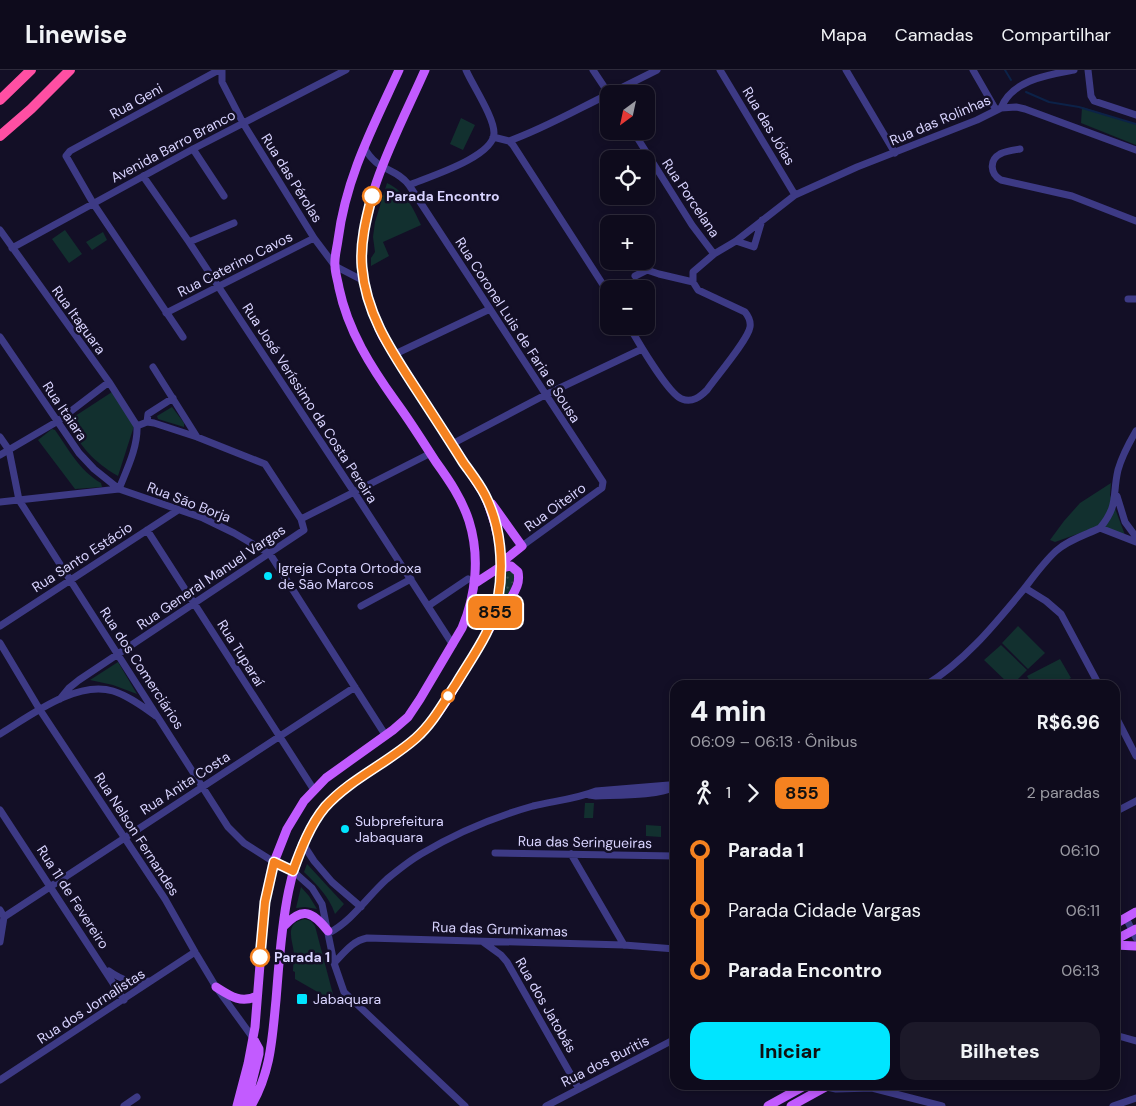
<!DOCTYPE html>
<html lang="pt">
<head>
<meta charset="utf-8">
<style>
	body { margin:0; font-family:"DM Sans",sans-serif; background:#1c1929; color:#f1f3f6; height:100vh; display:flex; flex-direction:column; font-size:19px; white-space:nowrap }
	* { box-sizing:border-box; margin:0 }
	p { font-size:16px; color:#9b9ba3 }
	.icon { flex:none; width:28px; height:28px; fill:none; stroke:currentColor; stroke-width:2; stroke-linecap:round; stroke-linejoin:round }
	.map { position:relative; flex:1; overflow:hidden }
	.drawer { position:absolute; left:670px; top:610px; width:450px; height:410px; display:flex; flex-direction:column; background:#0e0b1c; border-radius:15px; box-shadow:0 2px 8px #0003,0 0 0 1px #2e2b3b }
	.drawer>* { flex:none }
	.badge { padding:0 10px; border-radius:8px; font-size:18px; line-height:32px }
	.needle { width:32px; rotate:213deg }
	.fabs { position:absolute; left:600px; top:15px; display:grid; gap:10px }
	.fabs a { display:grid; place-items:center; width:55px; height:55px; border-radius:10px; background:#0e0b1c; box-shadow:0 2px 8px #0003,0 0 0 1px #2e2b3b; font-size:25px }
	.map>.badge { position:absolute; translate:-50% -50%; box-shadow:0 0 0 2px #fff }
	.legs { display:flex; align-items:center; gap:8px; height:55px; padding:0 20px; font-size:16px }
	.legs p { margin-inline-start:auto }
	.headline { display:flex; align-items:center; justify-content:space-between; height:85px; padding:0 20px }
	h1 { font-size:28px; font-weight:800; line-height:38px }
	.primary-button { display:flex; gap:10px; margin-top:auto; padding:10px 20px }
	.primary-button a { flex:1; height:58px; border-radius:15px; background:#00e5ff; color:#111; font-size:20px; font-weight:800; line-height:58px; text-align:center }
	.primary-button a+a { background:#1c1929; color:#f1f3f6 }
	ul { padding:0 20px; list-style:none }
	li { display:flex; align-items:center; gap:18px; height:60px; font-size:19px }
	li i { display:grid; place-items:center; width:8px; height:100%; margin:0 6px; background:currentColor }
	li i::after { content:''; width:12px; height:12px; margin:-6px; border:4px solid; border-radius:50%; background:#0e0b1c }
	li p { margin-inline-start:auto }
	li:first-child i { background:linear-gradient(#0000 50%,currentColor 0) }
	li:last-child i { background:linear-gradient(currentColor 50%,#0000 0) }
	header { display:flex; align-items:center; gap:30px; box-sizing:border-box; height:70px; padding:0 25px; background:#0e0b1c; border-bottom:1px solid #2e2b3b }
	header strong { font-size:24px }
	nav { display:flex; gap:28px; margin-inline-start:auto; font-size:18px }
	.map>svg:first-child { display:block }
</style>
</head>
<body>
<header>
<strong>Linewise</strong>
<nav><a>Mapa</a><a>Camadas</a><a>Compartilhar</a></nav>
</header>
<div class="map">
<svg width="1136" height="1036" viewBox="0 0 1136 1036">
	<defs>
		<pattern id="grass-dots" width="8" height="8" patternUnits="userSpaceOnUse" patternTransform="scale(1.25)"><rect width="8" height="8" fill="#12302f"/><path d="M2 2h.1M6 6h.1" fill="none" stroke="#344d4e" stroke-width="1.8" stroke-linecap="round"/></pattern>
	</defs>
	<rect width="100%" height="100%" fill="#130f26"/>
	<path fill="url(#grass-dots)" d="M509 501H512L515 505 509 525 502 536 506 503Z"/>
	<path fill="#12302f" d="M1082 37 1136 54V75L1081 53Z
		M461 48 475 55 463 80 450 74Z
		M387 113C406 122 413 138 421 155L383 172 389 186 371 196V188L375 182 373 167 375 152Z
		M65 160 82 184 69 193 52 169Z
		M103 162 107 170 92 180 86 172Z
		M112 322 134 356 118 406C92 391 82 377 66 352Z
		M172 337 184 353V357L158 349 157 346Z
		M52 359 55 360C69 380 80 401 101 413L102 417 75 419 38 370Z
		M1111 413 1110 425 1125 465 1097 457 1055 472 1050 470 1064 451 1080 433Z
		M1018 556 1045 583 1028 599 1002 573Z
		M1001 575 1027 600 1012 615H1010L984 590Z
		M1060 589 1071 608 1058 615H1032L1027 606Z
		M118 592 137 624 113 615 90 610Z
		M585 733H594L593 748H584Z
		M646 755 661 756V767L646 766Z
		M307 794 344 834 335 844C329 826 317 815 304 802Z
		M301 817 309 826 317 839 305 837 296 838Z
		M305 849 311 851 315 856 335 932 295 909V902L293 901C293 895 294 889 294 884 293 870 283 853 305 849Z"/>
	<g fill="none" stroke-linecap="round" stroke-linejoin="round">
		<path stroke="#0c2248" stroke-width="2" d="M1005 0 1011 10
			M1026 22 1049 32 1079 37 1136 54"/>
		<path stroke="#3d3a85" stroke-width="7" d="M222 0V12L243 53 314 168 335 196 364 211
			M720 0 795 125
			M846 0 895 83
			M973 0 996 40
			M1088 0 1091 26 1094 31 1136 45
			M609 24 657 0
			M1001 38C1012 10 1047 5 1074 0
			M633 61 692 155 714 184
			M493 67 509 71 513 75 609 224
			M509 71C543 59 576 40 609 24L593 0
			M364 77C377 102 395 97 409 115L603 412 602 418 522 476
			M193 79 224 126
			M1020 79C1014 80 1006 81 1000 84 989 90 990 104 1001 110L1072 126 1136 151
			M143 106 189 172 354 422 453 575
			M409 115C428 107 494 87 494 63 494 47 473 16 466 0
			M0 160 109 312 137 356C138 377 127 399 119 419L94 399 79 383 0 267
			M736 171 754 177 762 150
			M189 172 234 153
			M12 178 193 79 346 0
			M693 212V202L714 184 736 171 795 125 857 97 977 50 1001 38 1016 37 1025 39 1136 80
			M1128 229H1136
			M166 243 314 168
			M629 256C637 270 669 325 682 329 692 333 700 327 707 320 716 307 748 270 750 257 751 251 749 247 745 242L698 220 693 212 659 204 647 200 635 206
			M183 267 93 133 66 86 70 81 219 0
			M393 285 490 239
			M153 297 197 367
			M147 352 148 344 173 328
			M0 367 9 380 19 430 228 757 244 773 274 792 293 801 312 818 322 834 334 893 344 922 465 1036
			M452 374 545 325 642 279
			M0 385 58 351 109 312
			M1117 426 1125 452 1136 467
			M0 432 119 419 203 448 234 463 270 484 386 666
			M301 449 431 383
			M1100 458C1119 435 1112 426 1118 400 1122 386 1129 373 1136 361
			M147 460 314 720
			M1025 518 1046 531 1061 544 1099 615
			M361 536 411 509
			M428 536 468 509
			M0 556 178 440
			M0 573 40 640 165 829 195 882 216 917 253 968
			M926 615C966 590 994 555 1024 519 1034 506 1044 492 1056 481 1068 470 1085 465 1100 458L1136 472
			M60 629 69 618 79 610 304 460 301 449 265 394 197 367 154 353 147 352 137 356
			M1115 645 1136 686
			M0 664C30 646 76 610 113 621 129 626 143 637 156 646
			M589 725 596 726C615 725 659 726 675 717
			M0 740 124 930
			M1115 742 1136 731
			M303 774 314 791 332 812 361 837
			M495 783 675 786
			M571 784 624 875
			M0 840 4 847 0 872
			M4 847 355 617
			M1126 848 1136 868
			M329 863C353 850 367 827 387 809 398 800 409 791 421 784 456 763 494 747 533 736 554 731 576 729 596 721L669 715 675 716
			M483 872 501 885 507 892 579 1019
			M334 893C344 883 352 871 367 868L624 875 675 879
			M109 901C123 911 133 913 150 911
			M1115 965 1136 971
			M0 1010 195 882
			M885 1015 894 1023
			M822 1016 836 1019 872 1018 942 1036
			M124 1036 137 1027
			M546 1036 675 969
			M1113 1036 1136 1028"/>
		<path stroke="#c25bff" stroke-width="9" d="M425 0C400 57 359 130 362 194 363 220 372 244 383 267L484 424C502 465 508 510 491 552
			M492 434 522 476 501 493
			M1115 854 1136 842
			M284 856C303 836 313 842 328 861
			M1115 870 1136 859
			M1115 875 1136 876
			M216 917C230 926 241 934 257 926
			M237 1036 248 994 255 957 265 832 274 792 287 759 304 731 326 708 393 660 408 647 420 629 462 558C476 525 480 486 469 451 462 429 449 410 436 392 423 372 410 351 396 332 371 297 348 261 339 218 338 211 335 203 335 196 334 188 337 178 338 170 346 107 373 57 399 0
			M246 1036 259 984V979L253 968
			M251 1036C271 1001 272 970 276 930 281 870 284 787 324 738 346 711 390 692 417 667 444 643 466 596 486 564 497 548 510 534 517 516 519 511 519 507 518 502L511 496 497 499 474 514
			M768 1036 806 1015
			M791 1036 829 1015"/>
		<path stroke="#ff4fa3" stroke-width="10" d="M0 30 31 0
			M0 66 31 39 70 0"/>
	</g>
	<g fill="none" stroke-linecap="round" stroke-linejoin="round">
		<defs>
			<path id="line-1" d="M260 887 265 832 274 792 293 801C301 779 310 755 325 737 350 709 388 693 416 668 433 653 444 632 456 614 472 587 493 560 498 529 504 495 501 456 485 425 479 413 470 402 463 392 448 368 433 345 418 322 392 282 366 245 362 197 360 173 366 149 372 126"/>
		</defs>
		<use href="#line-1" stroke="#fff" stroke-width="11"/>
		<use href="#line-1" stroke="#f58220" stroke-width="8"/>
	</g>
	<g fill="#fff" stroke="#f58220" stroke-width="2.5">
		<circle cx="372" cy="126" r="9"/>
		<circle cx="448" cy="626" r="6"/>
		<circle cx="260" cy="887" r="9"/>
	</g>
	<g fill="#00e5ff" stroke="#130f26" stroke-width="2">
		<circle cx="268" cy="506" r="5"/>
		<circle cx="345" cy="759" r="5"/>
		<rect x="296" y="923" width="12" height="12" rx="2.5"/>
	</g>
	<g text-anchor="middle" stroke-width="5" stroke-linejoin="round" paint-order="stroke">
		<g font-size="14" fill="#d9d4ff" stroke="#130f26">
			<text transform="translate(136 31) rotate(-29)" y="5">Rua Geni</text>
			<text transform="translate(940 50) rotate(-23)" y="5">Rua das Rolinhas</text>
			<text transform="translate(769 56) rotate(59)" y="5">Rua das Jóias</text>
			<text transform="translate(173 76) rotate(-28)" y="5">Avenida Barro Branco</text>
			<text transform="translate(292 108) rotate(58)" y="5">Rua das Pérolas</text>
			<text transform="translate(691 128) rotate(56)" y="5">Rua Porcelana</text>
			<text transform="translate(235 194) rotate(-27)" y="5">Rua Caterino Cavos</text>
			<text transform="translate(79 250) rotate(54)" y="5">Rua Itaguara</text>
			<text transform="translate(518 260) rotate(57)" y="5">Rua Coronel Luis de Faria e Sousa</text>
			<text transform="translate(310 333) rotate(57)" y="5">Rua José Veríssimo da Costa Pereira</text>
			<text transform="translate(65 341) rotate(56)" y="5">Rua Itaiara</text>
			<text transform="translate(189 432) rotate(21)" y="5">Rua São Borja</text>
			<text transform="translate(555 437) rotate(-36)" y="5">Rua Oiteiro</text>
			<text transform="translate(82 487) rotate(-33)" y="5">Rua Santo Estácio</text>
			<text transform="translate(211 507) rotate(-34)" y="5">Rua General Manuel Vargas</text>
			<text transform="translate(241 583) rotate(58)" y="5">Rua Tuparaí</text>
			<text transform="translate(142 598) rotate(57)" y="5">Rua dos Comerciários</text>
			<text transform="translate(185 713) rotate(-33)" y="5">Rua Anita Costa</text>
			<text transform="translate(137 764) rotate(57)" y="5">Rua Nelson Fernandes</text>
			<text transform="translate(585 772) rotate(1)" y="5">Rua das Seringueiras</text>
			<text transform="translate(73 827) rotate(57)" y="5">Rua 11 de Fevereiro</text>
			<text transform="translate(500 859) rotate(2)" y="5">Rua das Grumixamas</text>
			<text transform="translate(546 935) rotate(60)" y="5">Rua dos Jatobás</text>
			<text transform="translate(91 936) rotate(-33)" y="5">Rua dos Jornalistas</text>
			<text transform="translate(605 991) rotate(-27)" y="5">Rua dos Buritis</text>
		</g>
		<g font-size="14" font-weight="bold" fill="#d9d4ff" stroke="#130f26" text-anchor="start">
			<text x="386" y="131">Parada Encontro</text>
			<text x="274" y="892">Parada 1</text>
		</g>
		<g font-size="14" fill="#d9d4ff" stroke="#130f26" text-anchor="start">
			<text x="278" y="503">Igreja Copta Ortodoxa<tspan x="278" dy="16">de São Marcos</tspan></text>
			<text x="355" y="756">Subprefeitura<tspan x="355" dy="16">Jabaquara</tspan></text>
			<text x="313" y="934">Jabaquara</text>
		</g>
	</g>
</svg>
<div class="fabs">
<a><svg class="needle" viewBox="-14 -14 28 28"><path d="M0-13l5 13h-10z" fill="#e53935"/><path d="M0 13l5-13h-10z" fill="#9b9ba3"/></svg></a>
<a><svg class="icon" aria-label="locate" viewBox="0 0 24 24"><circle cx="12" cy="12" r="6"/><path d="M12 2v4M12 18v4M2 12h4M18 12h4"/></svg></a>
<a>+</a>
<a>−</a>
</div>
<b class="badge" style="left:495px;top:542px;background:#f58220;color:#111">855</b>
<section class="drawer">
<div class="headline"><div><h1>4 min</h1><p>06:09 – 06:13 · Ônibus</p></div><b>R$6.96</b></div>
<div class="legs"><svg class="icon" aria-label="walk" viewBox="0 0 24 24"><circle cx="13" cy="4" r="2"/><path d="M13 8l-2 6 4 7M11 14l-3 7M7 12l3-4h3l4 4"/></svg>1<svg class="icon" aria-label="forward" viewBox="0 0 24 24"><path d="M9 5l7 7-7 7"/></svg><b class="badge" style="background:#f58220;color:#111">855</b><p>2 paradas</p></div>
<ul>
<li><i style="color:#f58220"></i><b>Parada 1</b><p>06:10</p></li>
<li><i style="color:#f58220"></i><span>Parada Cidade Vargas</span><p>06:11</p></li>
<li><i style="color:#f58220"></i><b>Parada Encontro</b><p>06:13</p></li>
</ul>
<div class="primary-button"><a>Iniciar</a><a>Bilhetes</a></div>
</section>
</div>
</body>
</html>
